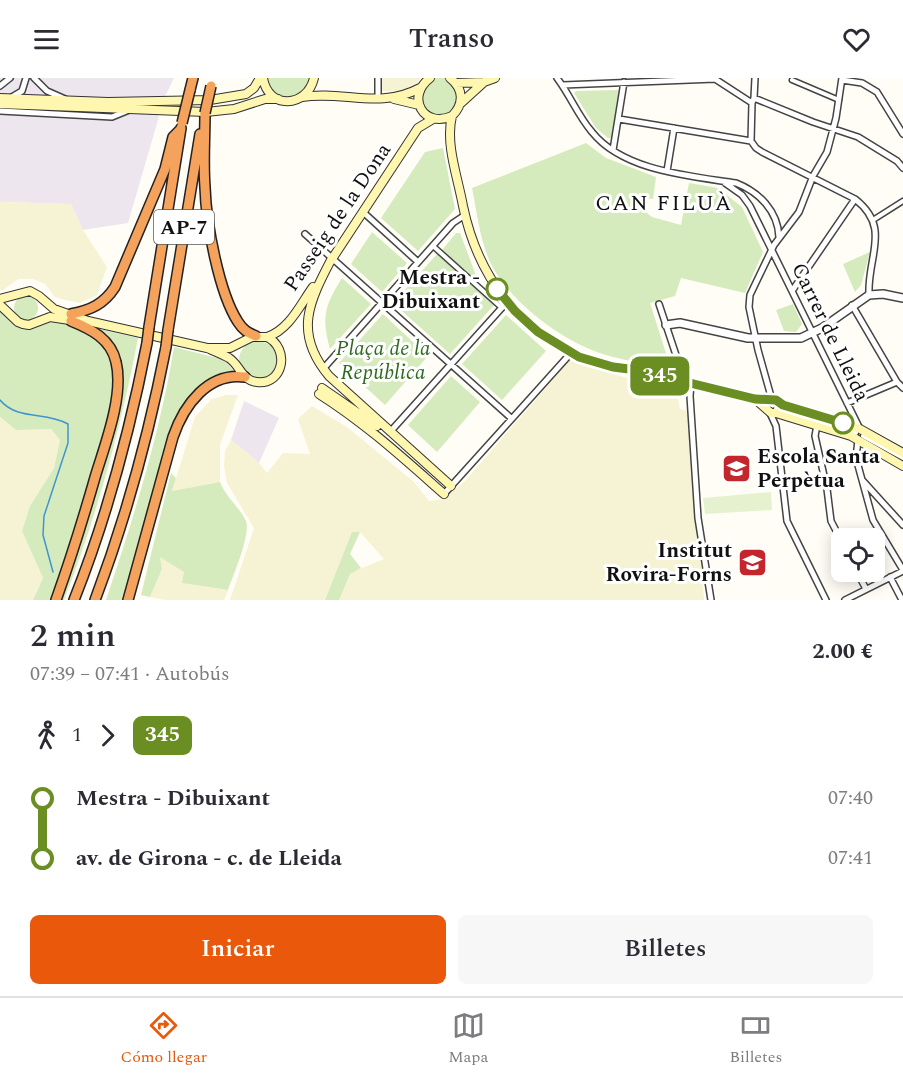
<!DOCTYPE html>
<html lang="es">
<head>
<meta charset="utf-8">
<style>
	body { margin:0; font-family:Spectral,serif; background:#f7f7f7; color:#2b2b33; height:100vh; display:flex; flex-direction:column; font-size:22px; white-space:nowrap }
	* { box-sizing:border-box; margin:0 }
	p { font-size:20px; color:#7c7c81 }
	.icon { flex:none; width:33px; height:33px; fill:none; stroke:currentColor; stroke-width:2; stroke-linecap:round; stroke-linejoin:round }
	.map { position:relative; height:522px; overflow:hidden }
	.side { display:flex; flex-direction:column; background:#fff; flex:1 }
	.side>* { flex:none }
	.badge { padding:0 12px; border-radius:9px; font-size:21px; line-height:39px }
	.tools { position:absolute; left:831px; top:450px; display:grid; gap:12px }
	.tools a { display:grid; place-items:center; width:54px; height:54px; border-radius:9px; background:#fff; box-shadow:0 3px 15px #0003; font-size:30px }
	.map>.badge { position:absolute; translate:-50% -50%; box-shadow:0 0 0 3px #fff }
	.legs { display:flex; align-items:center; gap:9px; height:66px; padding:0 30px; font-size:20px }
	.legs p { margin-inline-start:auto }
	.head { display:flex; align-items:center; justify-content:space-between; height:102px; padding:0 30px }
	h1 { font-size:33px; font-weight:600; line-height:45px }
	.cta { display:flex; gap:12px; margin-top:auto; padding:12px 30px }
	.cta a { flex:1; height:69px; border-radius:9px; background:#ea580c; color:#fff; font-size:24px; font-weight:600; line-height:69px; text-align:center }
	.cta a+a { background:#f7f7f7; color:#2b2b33 }
	ul { padding:0 30px; list-style:none }
	li { display:flex; align-items:center; gap:21px; height:60px; font-size:22px }
	li i { display:grid; place-items:center; width:9px; height:100%; margin:0 8px; background:currentColor }
	li i::after { content:''; width:15px; height:15px; margin:-8px; border:4px solid; border-radius:50%; background:#fff }
	li p { margin-inline-start:auto }
	li:first-child i { background:linear-gradient(#0000 50%,currentColor 0) }
	li:last-child i { background:linear-gradient(currentColor 50%,#0000 0) }
	header { display:flex; justify-content:space-between; align-items:center; height:78px; padding:0 30px; background:#fff; font-size:27px; font-weight:600 }
	.menu { display:flex; justify-content:space-around; align-items:center; height:84px; border-top:2px solid #e1e1e2; background:#fff; font-size:16px; color:#7c7c81 }
	.menu a { display:grid; justify-items:center; gap:3px }
	.menu .on { color:#ea580c }
	.map>svg:first-child { display:block }
</style>
</head>
<body>
<header><svg class="icon" aria-label="menu" viewBox="0 0 24 24"><path d="M4 6h16M4 12h16M4 18h16"/></svg>Transo<svg class="icon" aria-label="heart" viewBox="0 0 24 24"><path d="M12 20l-8-8c-3-5 5-10 8-4 3-6 11-1 8 4z"/></svg></header>
<div class="map">
<svg width="903" height="522" viewBox="0 0 903 522">
	<rect width="100%" height="100%" fill="#fffdf5"/>
	<path fill="#eee6ef" d="M0 0H174L160 29 158 42 128 145 83 152 71 126 0 124Z
		M244 323 279 340 259 385 231 362Z"/>
	<path fill="#f6f3d4" d="M381 0H421L414 9 403 13H381Z
		M0 124 71 126 83 152 107 189 97 217 80 225 65 222 55 219 45 206 33 201H18L2 213 0 212Z
		M570 282 677 316 680 331 688 333 704 522H339L350 495 384 481 360 454H353L325 522H230L254 450 227 405 224 388 225 373 231 362 259 385 267 395 283 375 310 376 298 341 312 328 347 349 414 404 429 423 443 421 465 403Z
		M226 317H238L220 367V404L172 413 195 339 212 321Z
		M0 339 16 352 51 351 60 362 54 390 30 428 22 453 43 500 33 522H0Z
		M159 478 185 494 182 505 228 512 224 522H166L150 519 162 491Z"/>
	<path fill="#d5ebbd" d="M263 0H314L305 17 278 21Z
		M430 0H450L461 17 448 40 424 35 420 10Z
		M618 12 620 15 613 60H608L596 50 574 15 576 13Z
		M586 65 606 80 656 99 653 121 644 120 642 131 652 139 681 147 689 105 718 110 742 129 763 174 745 215 681 200 675 218 650 225 671 291C648 286 625 283 603 276 562 263 511 225 491 186 480 163 477 135 472 110Z
		M443 70 455 131 418 173 381 140 425 74Z
		M372 154 407 185 382 214 351 186Z
		M456 155H460L477 200 475 201 442 172Z
		M870 174 861 207 855 214 843 186Z
		M437 176 494 227 450 276 393 225Z
		M342 200 371 226 330 271C321 239 325 227 342 200Z
		M14 230a12 12 0 1 1 24 0a12 12 0 1 1-24 0Z
		M793 226 802 246 796 254 784 253 776 232Z
		M0 232C7 238 10 247 20 250 31 254 36 247 45 245 60 241 81 251 93 259 104 266 112 280 113 294 116 325 95 383 86 413 74 450 64 487 50 522H33L43 500 22 453 30 428 54 390 60 362 51 351 16 352 0 339Z
		M383 236 428 278 385 327 339 285Z
		M506 237 546 273 502 322 462 286Z
		M95 250 138 260C121 350 97 437 64 522H59L90 427 121 291Z
		M239 282a19 19 0 1 1 38 0a19 19 0 1 1-38 0Z
		M174 269 221 281 226 284 234 293 233 295 185 326 125 522H106C134 439 160 355 174 269Z
		M451 298 480 324 437 374 408 347Z
		M171 395 176 400 172 413 220 404C226 419 239 429 246 443 251 456 233 498 228 512L182 505 184 494 160 479 162 491 150 519 141 517Z
		M352 454H360L350 476 361 490 350 496 339 522H325Z"/>
	<path fill="#e6f2cf" d="M771 414 772 432 705 436 703 420Z"/>
	<g fill="none" stroke-linecap="round" stroke-linejoin="round">
		<path stroke="#3f96cf" stroke-width="1.5" d="M0 322C18 343 45 333 68 346V365L44 438 43 457 53 494"/>
		<defs>
			<path id="pedestrian" d="M792 2 839 22
				M873 142 903 123
				M433 168 502 230
				M785 333 856 355
				M863 358 903 380"/>
			<path id="minor" d="M34 0 47 13 65 21
				M557 0C570 17 578 38 592 54 623 93 690 98 736 105 759 114 778 133 779 159
				M842 2 862 5 877 14 903 56
				M563 7 715 1 752 25
				M0 8 10 0
				M12 19 22 13 26 0
				M378 20V0
				M754 20 813 44 858 59 897 83 903 90
				M0 33 112 39 129 32
				M619 41 751 63 756 70 762 74 855 121C892 150 867 178 869 217
				M751 63 752 25 754 20 755 0
				M613 72 624 4
				M667 93 674 50
				M725 105 742 117 750 128 860 351
				M363 134 418 184
				M305 156 511 340
				M792 213 855 121
				M659 226 685 304
				M852 227 897 304 903 310
				M323 291 453 145 465 137
				M691 306 690 318 698 440 711 522
				M772 322 758 272 749 229 750 217 774 167 799 134 813 98 827 74 836 40 842 0
				M847 325 897 304
				M770 335 776 348 787 443 826 522
				M817 347 815 358 827 411 831 443 842 464
				M390 354 507 224
				M858 362 856 380 873 442 903 492
				M863 403 903 447
				M444 416 571 275
				M857 494 866 511
				M890 499 902 522
				M845 522 903 493"/>
			<path id="tertiary" d="M666 247 680 245 748 260H801L822 250 869 217 883 216 903 220"/>
			<path id="secondary" d="M263 0C268 32 307 30 314 0
				M430 0C405 19 424 51 452 38 464 26 464 11 450 0
				M456 5 484 4 495 0
				M302 19C343 12 379 32 420 10
				M0 20 108 24 210 22 246 16 254 10 260 0
				M394 21 419 27
				M461 25 483 5
				M0 26 206 34 234 31 265 21H278
				M452 38C445 66 458 100 463 128 477 196 519 256 586 281 604 288 622 289 640 293 678 301 717 311 755 321L776 322 780 328 776 335
				M332 180C309 224 293 255 329 298L451 408
				M330 184 418 50 433 41
				M0 221 30 213 39 218 54 231 88 243 207 270H230L252 259H267C290 270 284 307 257 304 241 302 240 287 229 280 222 276 214 273 207 270
				M0 227 18 244 23 246 29 247 50 239 76 243
				M267 259C289 252 300 227 313 209
				M322 310 377 348
				M319 316C365 345 403 380 444 416
				M755 321 771 335H776L851 358 903 388
				M779 326 860 351 903 375"/>
			<path id="motorway" d="M190 12 193 0
				M205 35C205 59 203 84 205 109 206 145 219 215 238 244 243 252 248 255 256 258
				M71 236C91 232 104 226 115 209L165 91 173 59 181 51
				M149 249 181 50
				M168 252 200 56
				M56 522C71 480 84 438 96 396 106 364 124 316 116 284 111 261 91 251 71 243
				M74 522C107 439 130 352 147 265
				M95 522C126 440 149 356 166 269
				M128 522 173 359C184 327 208 294 245 299"/>
		</defs>
		<use href="#pedestrian" stroke="#444" stroke-width="7"/>
		<use href="#minor" stroke="#444" stroke-width="8"/>
		<use href="#tertiary" stroke="#444" stroke-width="10"/>
		<use href="#secondary" stroke="#333" stroke-width="10"/>
		<use href="#motorway" stroke="#222" stroke-width="12"/>
		<use href="#pedestrian" stroke="#fff" stroke-width="4"/>
		<use href="#minor" stroke="#fff" stroke-width="5"/>
		<use href="#tertiary" stroke="#fff" stroke-width="7"/>
		<use href="#secondary" stroke="#fff6b0" stroke-width="8"/>
		<use href="#motorway" stroke="#f5a25d" stroke-width="9"/>
		<defs>
			<path id="motorway-bridge" d="M205 35 211 8
				M182 45 190 12
				M147 265 149 249
				M166 269 168 252"/>
		</defs>
		<use href="#motorway-bridge" stroke="#222" stroke-width="12" stroke-linecap="butt"/>
		<use href="#motorway-bridge" stroke="#f5a25d" stroke-width="9"/>
	</g>
	<g fill="none" stroke-linecap="round" stroke-linejoin="round">
		<defs>
			<path id="line-1" d="M497 211 515 233 538 254 579 279 613 289 637 292 755 321 776 322 783 327 843 345"/>
		</defs>
		<use href="#line-1" stroke="#fff" stroke-width="14"/>
		<use href="#line-1" stroke="#6b8e23" stroke-width="9"/>
	</g>
	<defs>
		<symbol id="school-square" viewBox="-11 -11 22 22"><rect x="-9" y="-9" width="18" height="18" rx="4" fill="#c4262e" stroke="#fff"/><path d="M0-5L7-2L0 1L-7-2ZM-4 1L0 2.5L4 1V4Q0 6-4 4Z" fill="#fff"/></symbol>
	</defs>
	<g fill-rule="evenodd">
		<use href="#school-square" x="720" y="374" width="33" height="33"/>
		<use href="#school-square" x="736" y="468" width="33" height="33"/>
	</g>
	<g fill="#fff" stroke="#6b8e23" stroke-width="3">
		<circle cx="497" cy="211" r="10"/>
		<circle cx="843" cy="345" r="10"/>
	</g>
	<g text-anchor="middle" stroke-width="6" stroke-linejoin="round" paint-order="stroke">
		<rect fill="#fff" stroke="#585858" stroke-width="1.5" x="154" y="132" width="60" height="34" rx="4.5"/>
		<g font-size="20" font-weight="bold" fill="#111">
			<text x="184" y="156">AP-7</text>
		</g>
		<g font-size="21" fill="#111" stroke="#fff">
			<text transform="translate(337 139) rotate(-56)" y="7">Passeig de la Dona</text>
			<text transform="translate(831 254) rotate(64)" y="7">Carrer de Lleida</text>
		</g>
		<g font-size="21" font-weight="bold" fill="#111" stroke="#fff" text-anchor="end">
			<text x="480" y="206">Mestra -<tspan x="480" dy="24">Dibuixant</tspan></text>
		</g>
		<g font-size="21" font-style="italic" fill="#2f6b1f" stroke="#fff">
			<text x="383" y="277">Plaça de la<tspan x="383" dy="24">República</tspan></text>
		</g>
		<g font-size="21" font-weight="bold" fill="#111" stroke="#fff" text-anchor="start">
			<text x="757" y="385">Escola Santa<tspan x="757" dy="24">Perpètua</tspan></text>
			<text x="732" y="479" text-anchor="end">Institut<tspan x="732" dy="24">Rovira-Forns</tspan></text>
		</g>
		<g font-size="22" letter-spacing="1.5" fill="#111" stroke="#fff">
			<text x="664" y="132">CAN FILUÀ</text>
		</g>
	</g>
</svg>
<div class="tools">
<a><svg class="icon" aria-label="locate" viewBox="0 0 24 24"><circle cx="12" cy="12" r="6"/><path d="M12 2v4M12 18v4M2 12h4M18 12h4"/></svg></a>
</div>
<b class="badge" style="left:660px;top:298px;background:#6b8e23;color:#fff">345</b>
</div>
<section class="side">
<div class="head"><div><h1>2 min</h1><p>07:39 – 07:41 · Autobús</p></div><b>2.00 €</b></div>
<div class="legs"><svg class="icon" aria-label="walk" viewBox="0 0 24 24"><circle cx="13" cy="4" r="2"/><path d="M13 8l-2 6 4 7M11 14l-3 7M7 12l3-4h3l4 4"/></svg>1<svg class="icon" aria-label="forward" viewBox="0 0 24 24"><path d="M9 5l7 7-7 7"/></svg><b class="badge" style="background:#6b8e23;color:#fff">345</b></div>
<ul>
<li><i style="color:#6b8e23"></i><b>Mestra - Dibuixant</b><p>07:40</p></li>
<li><i style="color:#6b8e23"></i><b>av. de Girona - c. de Lleida</b><p>07:41</p></li>
</ul>
<div class="cta"><a>Iniciar</a><a>Billetes</a></div>
</section>
<nav class="menu">
<a class="on"><svg class="icon" aria-label="directions" viewBox="0 0 24 24"><path d="M12 3l9 9-9 9-9-9zM9 14v-3h6M13 9l2 2-2 2"/></svg>Cómo llegar</a>
<a><svg class="icon" aria-label="map" viewBox="0 0 24 24"><path d="M3 6l6-2 6 2 6-2v14l-6 2-6-2-6 2zM9 4v14M15 6v14"/></svg>Mapa</a>
<a><svg class="icon" aria-label="tickets" viewBox="0 0 24 24"><path d="M3 7h18v10H3zM15 7v10"/></svg>Billetes</a>
</nav>
</body>
</html>
